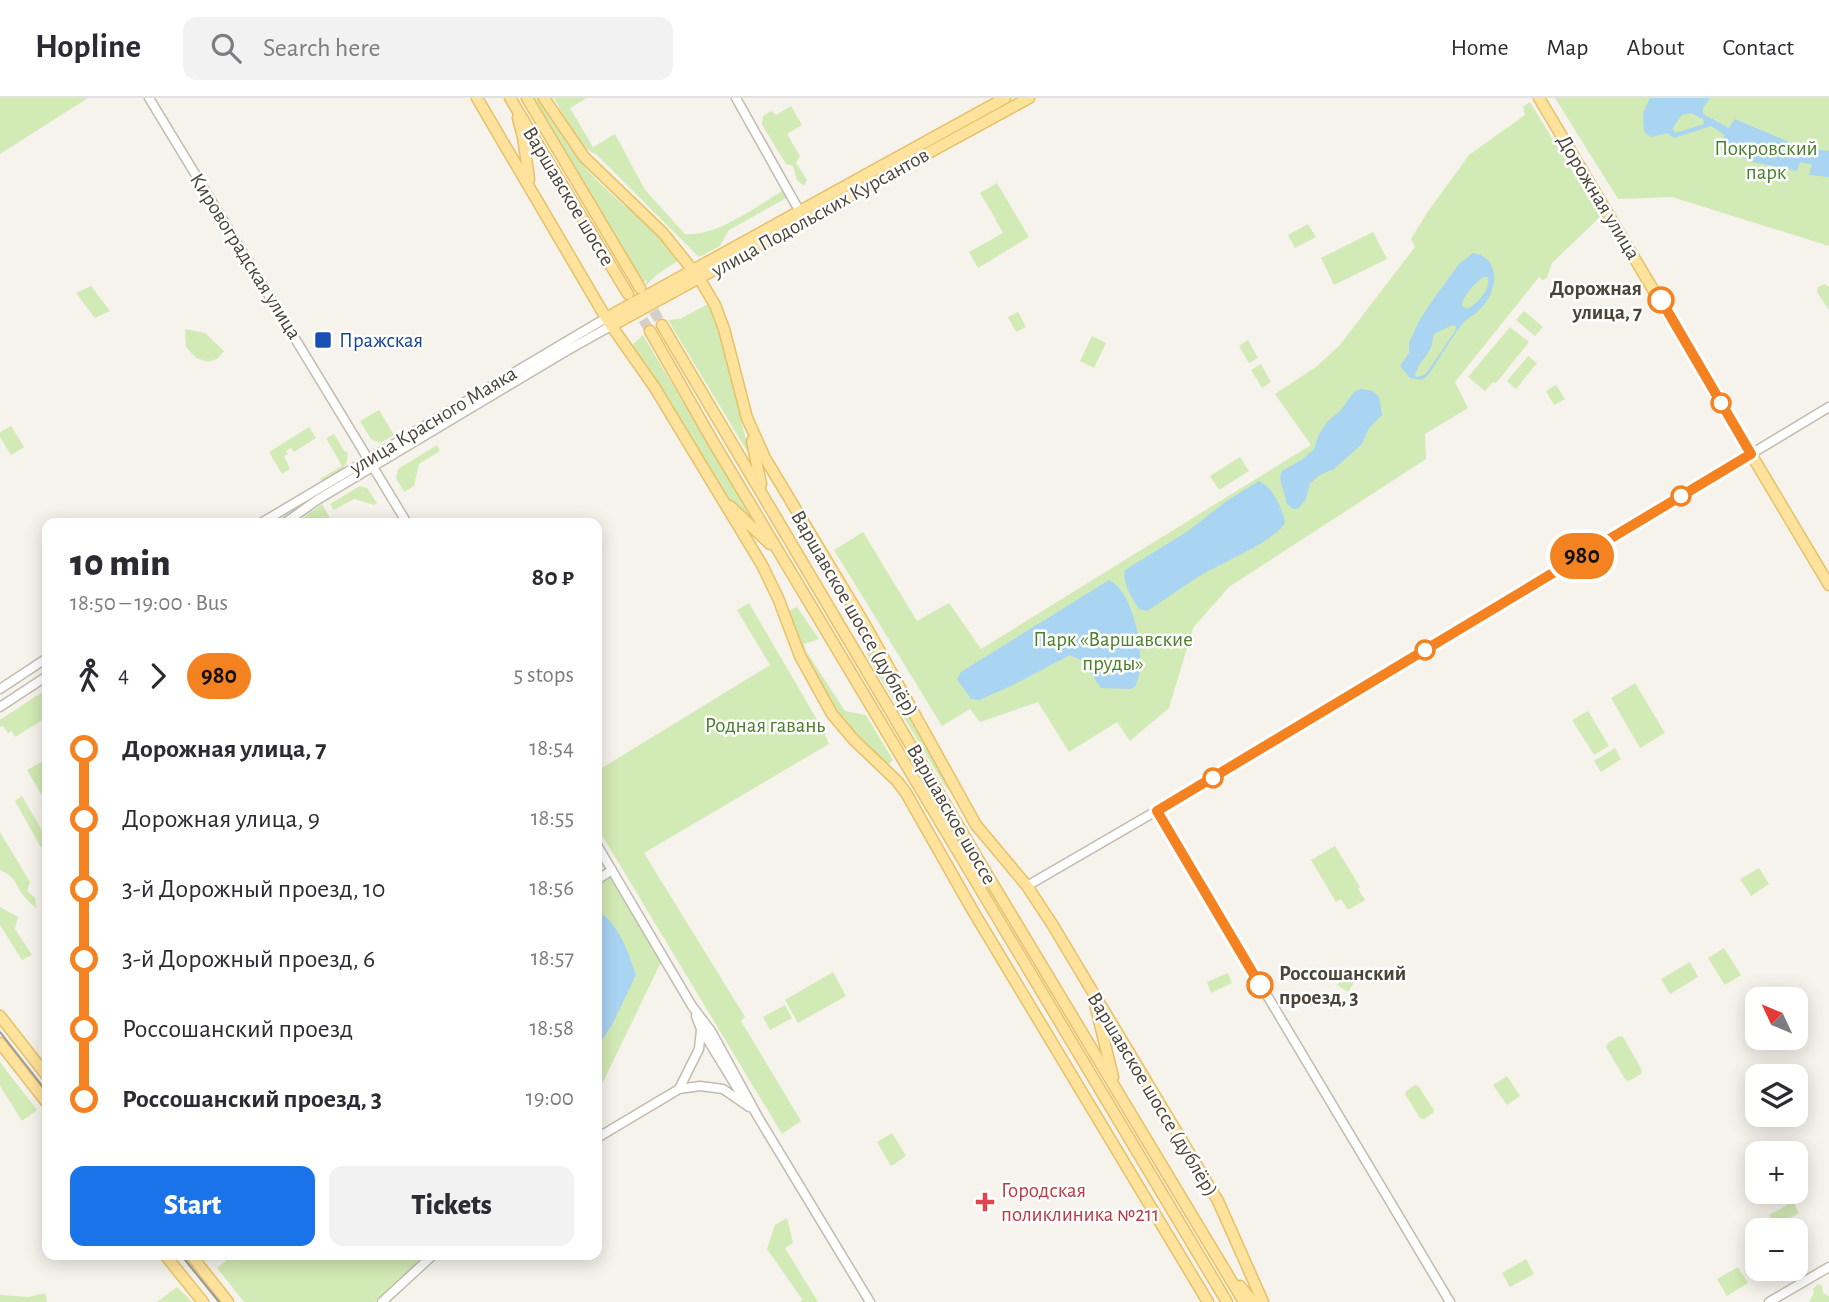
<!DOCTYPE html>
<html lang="en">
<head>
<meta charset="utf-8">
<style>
	body { margin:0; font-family:"Alegreya Sans",sans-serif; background:#f2f2f3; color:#2b2b33; height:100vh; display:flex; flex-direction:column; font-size:26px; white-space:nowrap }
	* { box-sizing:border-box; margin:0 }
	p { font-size:23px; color:#7c7c81 }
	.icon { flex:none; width:38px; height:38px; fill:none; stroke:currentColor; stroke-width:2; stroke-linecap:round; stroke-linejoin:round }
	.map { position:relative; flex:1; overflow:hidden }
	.side { position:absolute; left:42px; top:420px; width:560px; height:742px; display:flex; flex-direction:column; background:#fff; border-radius:14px; box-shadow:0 4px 18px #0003 }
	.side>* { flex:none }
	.badge { padding:0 14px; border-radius:23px; font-size:24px; line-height:46px }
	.needle { width:46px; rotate:314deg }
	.tools { position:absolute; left:1745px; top:889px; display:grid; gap:14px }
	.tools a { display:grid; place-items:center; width:63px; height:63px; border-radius:14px; background:#fff; box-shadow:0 4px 18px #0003; font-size:35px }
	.map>.badge { position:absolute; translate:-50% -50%; box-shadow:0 0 0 4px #fff }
	.legs { display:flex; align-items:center; gap:10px; height:77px; padding:0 28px; font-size:23px }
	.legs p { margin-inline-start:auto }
	.summary { display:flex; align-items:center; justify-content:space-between; height:119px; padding:0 28px }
	h1 { font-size:38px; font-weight:800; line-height:52px }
	.cta { display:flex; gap:14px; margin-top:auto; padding:14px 28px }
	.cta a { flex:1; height:80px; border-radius:14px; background:#1a73e8; color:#fff; font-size:28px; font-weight:800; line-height:80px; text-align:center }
	.cta a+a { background:#f2f2f3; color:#2b2b33 }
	ul { padding:0 28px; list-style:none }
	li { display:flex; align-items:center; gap:24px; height:70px; font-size:26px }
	li i { display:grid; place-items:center; width:10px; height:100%; margin:0 9px; background:currentColor }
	li i::after { content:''; width:18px; height:18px; margin:-9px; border:5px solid; border-radius:50%; background:#fff }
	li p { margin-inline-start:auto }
	li:first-child i { background:linear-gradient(#0000 50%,currentColor 0) }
	li:last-child i { background:linear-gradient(currentColor 50%,#0000 0) }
	header { display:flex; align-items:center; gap:42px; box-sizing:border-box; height:98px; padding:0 35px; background:#fff; border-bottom:2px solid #e1e1e2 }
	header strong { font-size:33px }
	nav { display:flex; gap:38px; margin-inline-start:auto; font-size:24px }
	.search { width:490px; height:63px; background:#f2f2f3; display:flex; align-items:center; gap:18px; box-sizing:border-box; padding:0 24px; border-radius:14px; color:#7c7c81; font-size:26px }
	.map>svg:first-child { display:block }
</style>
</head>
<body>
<header>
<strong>Hopline</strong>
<div class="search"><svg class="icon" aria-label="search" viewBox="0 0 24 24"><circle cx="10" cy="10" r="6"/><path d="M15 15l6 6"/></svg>Search here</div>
<nav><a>Home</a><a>Map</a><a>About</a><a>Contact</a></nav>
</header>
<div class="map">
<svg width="1829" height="1204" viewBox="0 0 1829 1204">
	<rect width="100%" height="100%" fill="#f6f3ec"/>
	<path fill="#d2eab5" d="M0 0H88L0 56Z
		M531 0H539C554 25 568 50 587 72 616 104 653 128 681 161L659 175 645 188 647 182 642 184Z
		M554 0H587L570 10 593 49 615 36 645 92 685 136C717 139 760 106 787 90L790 98 729 132 720 148 699 159 596 56C580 52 563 15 554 0Z
		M1555 0H1829V148L1672 99 1618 101Z
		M1530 4 1600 119 1552 165 1547 180 1543 182 1539 179 1455 284 1468 310 1425 336 1426 361 1229 489 1193 530 1169 610 1130 643 1117 624 1069 654 1038 604 980 624 970 611 942 628 834 452 863 434 917 523 949 505 981 551 1311 347 1275 296 1316 269 1339 248 1415 149 1411 141 1427 115 1469 57 1525 17 1523 9Z
		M791 8 802 27 787 36 800 58 796 65 807 82 804 88 797 82 793 68 786 66 762 27 763 18 771 13 776 17Z
		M997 85 1029 139 978 170 969 154 1003 135 995 121 999 118 995 120 980 95Z
		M1308 126 1316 139 1295 150 1288 137Z
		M1373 134 1387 161 1334 187 1321 160Z
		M1825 186 1829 189V212L1817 194 1818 189Z
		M91 188 110 213 95 220 76 195Z
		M708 206 720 236 750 358 668 222 680 221Z
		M1524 213 1543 229 1535 238 1516 222Z
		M1018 214 1026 229 1016 234 1008 219Z
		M1510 229 1529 244 1496 285 1493 284 1485 293 1468 279Z
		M185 231 205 235 224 253 217 261 208 264 196 260 186 249Z
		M643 237 754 423 753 424 730 404 666 296 632 247Z
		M1092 238 1106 245 1094 270 1080 263Z
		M1248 242 1258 260 1249 265 1239 248Z
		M1528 258 1537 265 1516 291 1507 283Z
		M1261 266 1271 284 1262 290 1251 272Z
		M1556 287 1565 301 1554 307 1546 293Z
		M379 312 394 337 380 345 371 341 360 323Z
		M11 328 24 349 11 357 0 339V334Z
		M309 329 316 340 294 354 291 350 286 353 288 356 284 358 290 371 282 376 269 354Z
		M334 336 345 354 347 353C351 371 335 375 322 383L320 381 342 368 326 340Z
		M437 347 440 353 419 366 414 388 404 394 396 380 398 371Z
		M1240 359 1249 373 1219 392 1210 378Z
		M360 388 367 390 377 405 374 407 354 401 334 412 330 406Z
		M322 406 333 425H296L299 423Z
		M832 478 955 696 953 697 945 688 870 563 863 545 864 543 828 481Z
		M749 505 823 632 829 646 644 755 745 919 741 923 801 1023 782 1036 597 729V673L770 567 737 512Z
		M797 509 819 541 804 546 806 553 845 613 866 617 893 662 888 667 854 637 829 600 802 555 787 514Z
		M1635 585 1665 635 1640 650 1611 600Z
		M47 591V619L15 639 12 633 8 635 3 628 0 629V622Z
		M1588 613 1609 648 1594 657 1572 622Z
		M1615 650 1621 661 1601 674 1594 663Z
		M47 661V706L27 672Z
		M22 698 47 741V760L15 703Z
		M0 734 30 784 27 793 35 800 36 810C32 806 26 802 23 797 15 786 15 778 0 772Z
		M1335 748 1360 789 1358 791 1365 802 1348 812 1341 801 1336 804 1311 762Z
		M1759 770 1769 786 1751 798 1740 781Z
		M610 780 662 862 603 984 597 990V944H600L636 877 624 847 602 816 597 813V787Z
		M0 809 18 819 15 831 32 857 22 862 0 827Z
		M1724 850 1741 877 1725 887 1708 860Z
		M1690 864 1698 879 1670 896 1661 881Z
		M1346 873 1357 880 1348 894 1337 887Z
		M833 874 846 898 798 925 785 902Z
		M1228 875 1232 885 1211 895 1207 884Z
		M785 907 792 920 770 932 763 919Z
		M1619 938 1623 939 1642 972 1641 976 1629 983 1625 981 1606 949 1608 945Z
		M0 964 37 1012 22 1023 0 988Z
		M1507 978 1520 998 1507 1007 1493 987Z
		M1415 987 1418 988 1434 1012 1433 1015 1424 1021 1420 1020 1405 996 1406 993Z
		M892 1035 906 1058 891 1068 877 1044Z
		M1793 1104 1799 1115 1776 1128 1769 1117Z
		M787 1120 793 1145 785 1150 818 1204H801L802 1201 767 1151 775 1127Z
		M234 1157H426L375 1204H244L217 1170Z
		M1526 1161 1534 1176 1510 1189 1502 1175Z
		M1738 1169 1748 1185 1727 1198 1717 1181Z
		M1818 1186 1822 1188 1823 1195 1829 1198V1204H1809L1814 1195 1813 1191Z
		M177 1189 192 1204H157Z
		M45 1195 47 1204H0V1197L29 1199Z"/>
	<path fill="#a9d4f2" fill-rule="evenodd" d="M1650 0H1710L1703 10V16L1729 30 1735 21 1803 50 1802 59H1813L1816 51 1829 53V79L1809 77 1812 67 1800 64 1797 73 1748 63 1721 44 1725 37 1711 28 1674 40 1667 35 1651 39 1644 34 1643 15ZM1691 15 1703 21 1704 26 1675 35 1672 31 1682 17Z
		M1473 155C1502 159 1498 195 1480 211 1475 217 1468 219 1463 225 1450 241 1441 259 1429 276L1422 282 1410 280 1400 268 1409 255V245L1420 221 1437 196 1459 166ZM1484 179H1488C1491 193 1478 204 1468 211L1462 208C1462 199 1476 183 1484 179ZM1452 227 1456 228 1455 233 1426 276 1418 279 1415 278 1418 269 1431 250 1434 236Z
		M1361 291 1373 293 1379 299 1382 317 1369 330 1362 346 1334 371 1320 377 1310 385 1306 401 1298 411H1293L1286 405C1286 393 1277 384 1282 373L1303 361 1314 351 1319 336 1328 323 1341 312 1354 294Z
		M1259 383C1273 390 1282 409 1285 424 1279 441 1221 465 1203 476 1184 487 1166 501 1147 513L1139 511C1132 500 1122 485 1125 472L1188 433 1228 402Z
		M1109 482C1135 494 1148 564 1135 589L1130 591 1101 590 1081 562 1070 557 1013 587 979 602 971 601 957 581 961 574Z
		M597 813C618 823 629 856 636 877L613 925 600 945 597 944Z"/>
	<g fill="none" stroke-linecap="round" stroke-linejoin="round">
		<path stroke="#d4d0c8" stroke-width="10" stroke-dasharray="10 5" stroke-linecap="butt" d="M646 200 662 227
			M635 209 650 233"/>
		<defs>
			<path id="minor" d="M149 0 407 425
				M736 0 800 114
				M261 425 606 220
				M285 425 317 402 568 252 611 228
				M0 591 47 560
				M0 609 47 578
				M1157 713 1450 1204
				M597 747 692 908 711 933 758 1019 870 1204
				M597 782 612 772
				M1027 788 1213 680 1829 309
				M696 918 701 931 745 1003
				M679 991 699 951 701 932
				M597 1040 679 991 700 988 723 991 749 1009
				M382 1204 433 1157
				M1769 1204 1829 1169"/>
			<path id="major" d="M477 0 606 220 655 290 762 467 778 500 800 558 832 616 854 642 897 683 906 695 973 813 1208 1204
				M510 0 628 196
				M527 0 640 190
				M544 0 584 59 663 135 699 180 715 207 724 231 747 320 765 360 864 525 976 727 1027 788 1052 826 1218 1103 1263 1204
				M1539 0 1829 487
				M518 20 523 39 529 81
				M606 220 1005 0
				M662 227 991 783 1244 1204
				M611 228 1029 0
				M650 233 712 342 1227 1204
				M752 343 761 386
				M730 408 770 446
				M1095 906 1113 979
				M0 918 47 978
				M0 945 47 1005
				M165 1157 203 1204
				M191 1157 228 1204
				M1240 1188 1253 1204"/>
		</defs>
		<use href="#minor" stroke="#c2bbae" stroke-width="11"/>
		<use href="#major" stroke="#e6c16a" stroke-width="13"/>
		<use href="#minor" stroke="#fff" stroke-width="8"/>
		<use href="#major" stroke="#ffe39c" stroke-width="10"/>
		<path stroke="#9a9a9a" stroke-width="2" d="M0 934 47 994
			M181 1157 219 1204"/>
	</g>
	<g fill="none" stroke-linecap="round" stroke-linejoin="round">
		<defs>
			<path id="line-1" d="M1260 887 1157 713 1751 356 1661 202"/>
		</defs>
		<use href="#line-1" stroke="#fff" stroke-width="16"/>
		<use href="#line-1" stroke="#f58220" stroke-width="10"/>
	</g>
	<g fill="#fff" stroke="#f58220" stroke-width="3.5">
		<circle cx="1661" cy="202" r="12"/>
		<circle cx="1721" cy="305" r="9"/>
		<circle cx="1681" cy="398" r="9"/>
		<circle cx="1425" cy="552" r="9"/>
		<circle cx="1213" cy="680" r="9"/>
		<circle cx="1260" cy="887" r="12"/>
	</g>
	<rect fill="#1a4fb4" stroke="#fff" stroke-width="2.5" x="314" y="233" width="18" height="18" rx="3.5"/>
	<path fill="#e0444e" stroke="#fff" stroke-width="2.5" d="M981.5 1093.5h7v7h7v7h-7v7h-7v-7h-7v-7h7z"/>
	<g text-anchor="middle" stroke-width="5" stroke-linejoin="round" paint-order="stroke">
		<g font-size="21" fill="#4a7f2a" stroke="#fff">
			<text x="1766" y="57">Покровский<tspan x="1766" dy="24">парк</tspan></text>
			<text x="1113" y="548">Парк «Варшавские<tspan x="1113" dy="24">пруды»</tspan></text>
			<text x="765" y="634">Родная гавань</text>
		</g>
		<g font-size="21" fill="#4b4439" stroke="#fff">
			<text transform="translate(569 98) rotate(59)" y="7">Варшавское шоссе</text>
			<text transform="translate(1599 99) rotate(59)" y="7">Дорожная улица</text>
			<text transform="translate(820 114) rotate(-29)" y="7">улица Подольских Курсантов</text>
			<text transform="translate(246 158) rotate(58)" y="7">Кировоградская улица</text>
			<text transform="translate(433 322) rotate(-31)" y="7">улица Красного Маяка</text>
			<text transform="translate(855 515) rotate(60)" y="7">Варшавское шоссе (дублёр)</text>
			<text transform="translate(952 716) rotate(60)" y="7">Варшавское шоссе</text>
			<text transform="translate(1153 996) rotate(59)" y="7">Варшавское шоссе (дублёр)</text>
		</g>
		<g font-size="21" font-weight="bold" fill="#4b4439" stroke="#fff" text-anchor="end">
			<text x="1642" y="197">Дорожная<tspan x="1642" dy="24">улица, 7</tspan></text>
			<text x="1279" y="882" text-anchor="start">Россошанский<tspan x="1279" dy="24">проезд, 3</tspan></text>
		</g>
		<g font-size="21" fill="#164399" stroke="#fff" text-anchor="start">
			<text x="339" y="249">Пражская</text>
		</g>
		<g font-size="21" fill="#be3a42" stroke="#fff" text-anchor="start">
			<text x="1001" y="1099">Городская<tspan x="1001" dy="24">поликлиника №211</tspan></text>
		</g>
	</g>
</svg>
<div class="tools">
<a><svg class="needle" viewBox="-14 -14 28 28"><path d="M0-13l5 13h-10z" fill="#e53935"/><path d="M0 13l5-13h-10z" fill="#7c7c81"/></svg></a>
<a><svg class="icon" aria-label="layers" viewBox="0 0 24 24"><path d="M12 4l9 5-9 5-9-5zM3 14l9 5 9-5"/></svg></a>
<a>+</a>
<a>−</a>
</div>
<b class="badge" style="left:1582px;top:458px;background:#f58220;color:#111">980</b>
<section class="side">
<div class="summary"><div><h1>10 min</h1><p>18:50 – 19:00 · Bus</p></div><b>80 ₽</b></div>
<div class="legs"><svg class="icon" aria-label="walk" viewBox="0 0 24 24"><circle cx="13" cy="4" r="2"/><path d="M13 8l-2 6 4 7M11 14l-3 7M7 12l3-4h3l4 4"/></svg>4<svg class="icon" aria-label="forward" viewBox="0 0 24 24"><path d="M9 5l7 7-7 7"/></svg><b class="badge" style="background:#f58220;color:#111">980</b><p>5 stops</p></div>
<ul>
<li><i style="color:#f58220"></i><b>Дорожная улица, 7</b><p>18:54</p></li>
<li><i style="color:#f58220"></i><span>Дорожная улица, 9</span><p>18:55</p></li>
<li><i style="color:#f58220"></i><span>3-й Дорожный проезд, 10</span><p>18:56</p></li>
<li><i style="color:#f58220"></i><span>3-й Дорожный проезд, 6</span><p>18:57</p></li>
<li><i style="color:#f58220"></i><span>Россошанский проезд</span><p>18:58</p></li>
<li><i style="color:#f58220"></i><b>Россошанский проезд, 3</b><p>19:00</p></li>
</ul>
<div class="cta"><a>Start</a><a>Tickets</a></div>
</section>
</div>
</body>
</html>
